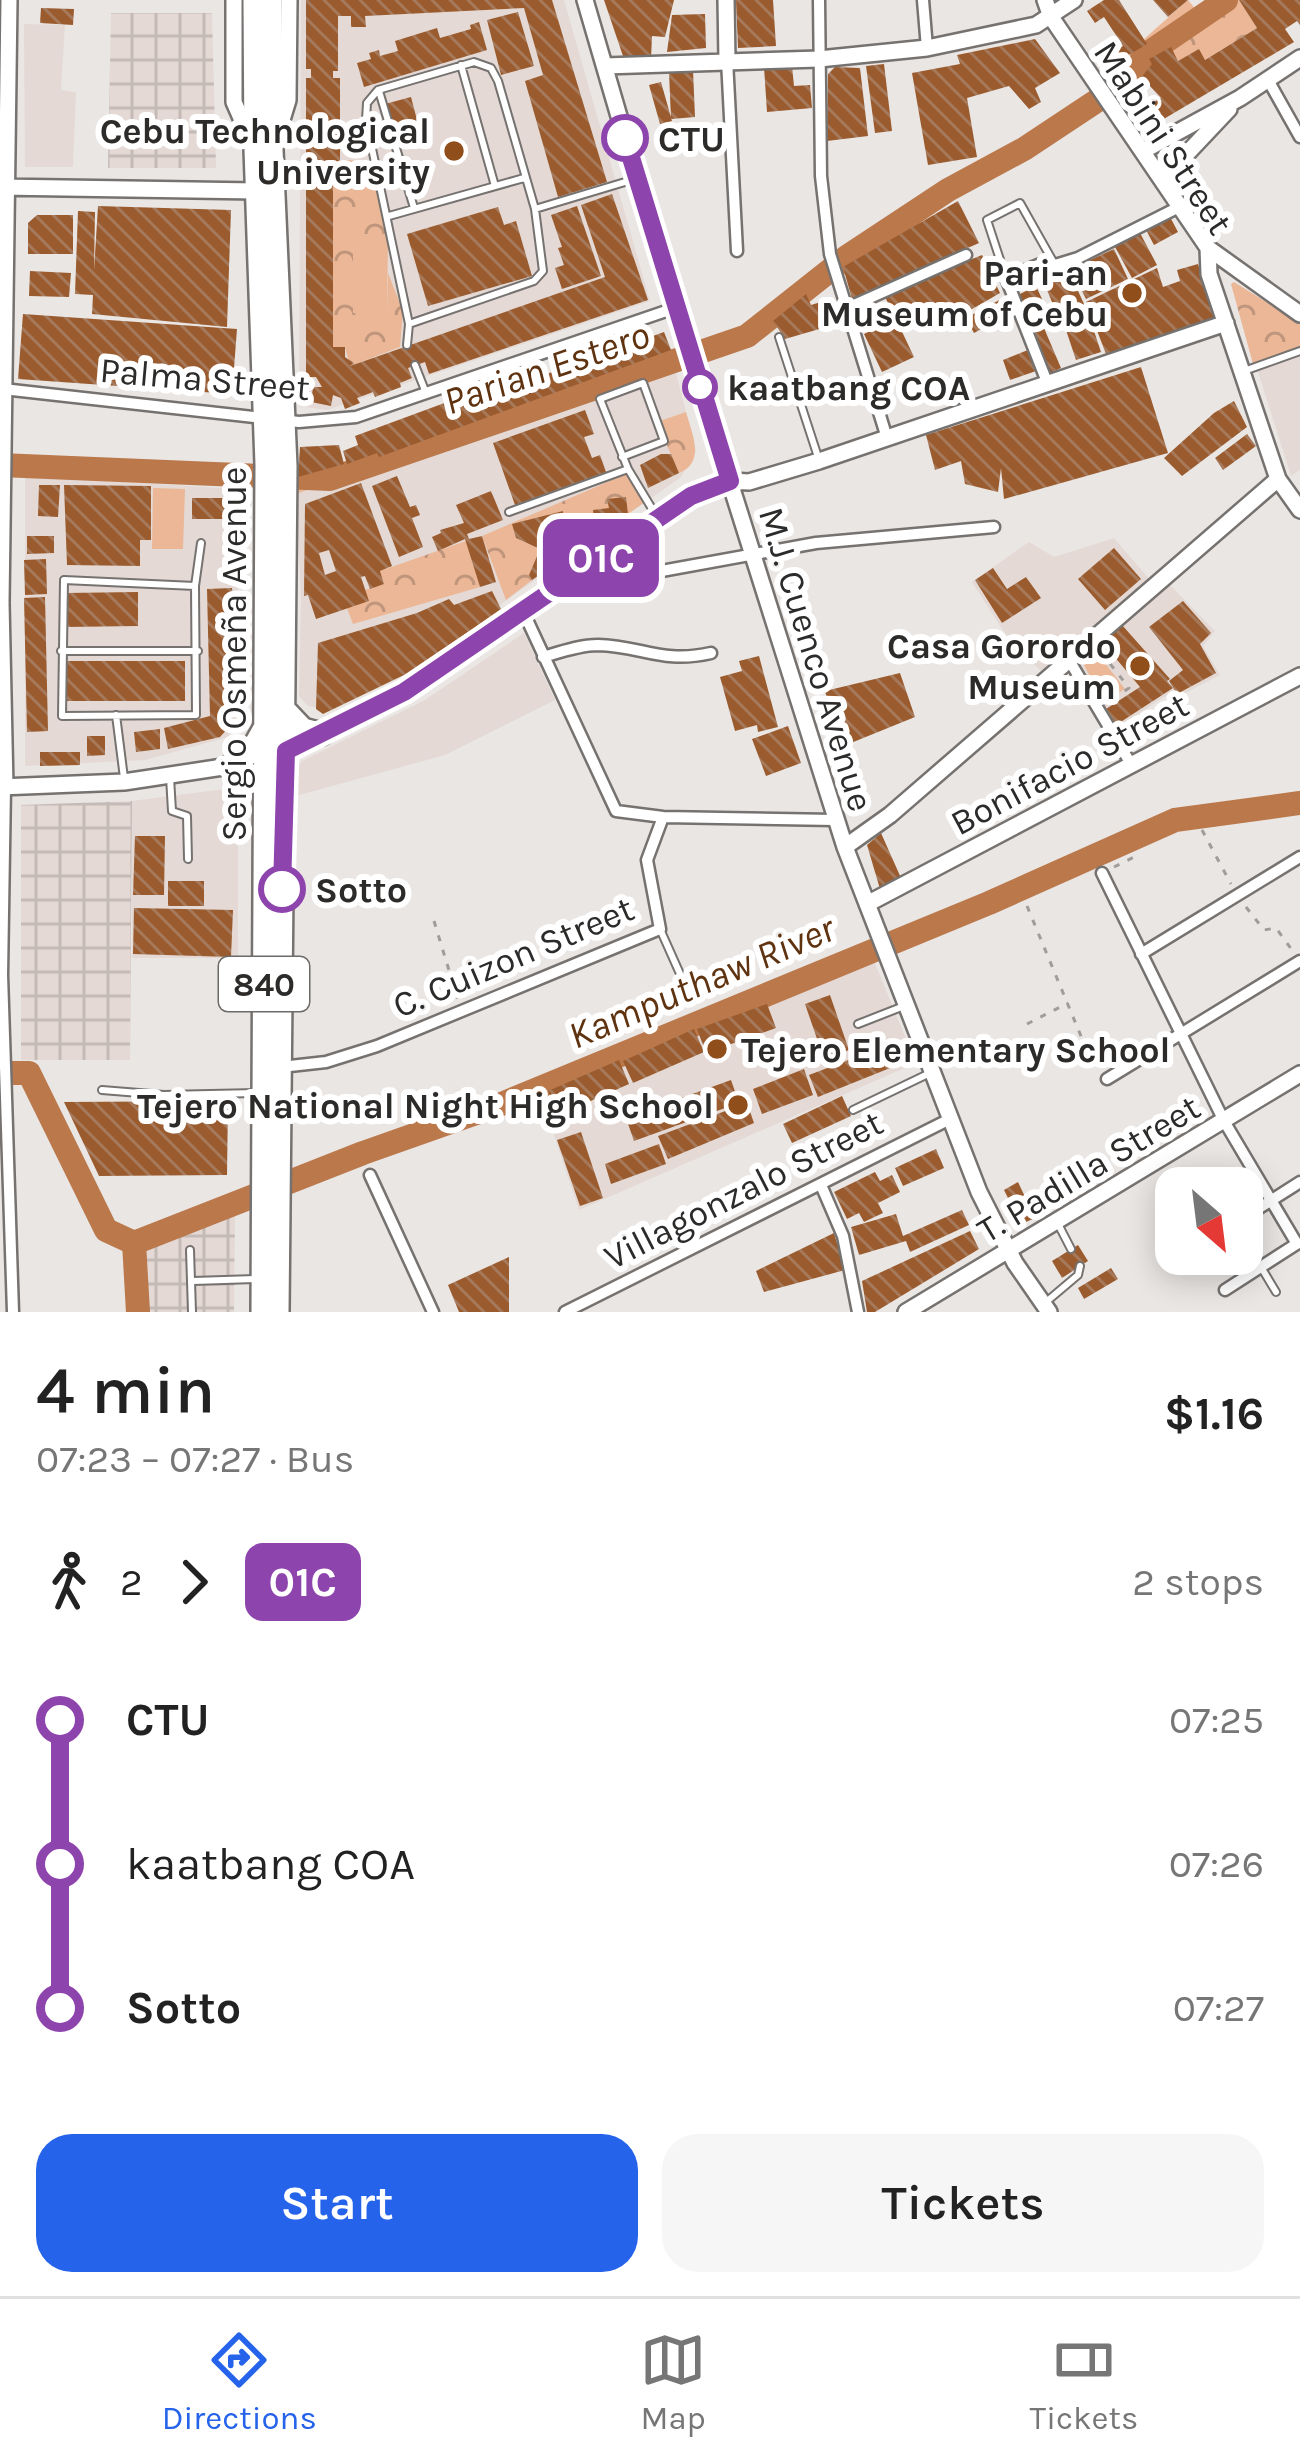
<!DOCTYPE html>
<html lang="en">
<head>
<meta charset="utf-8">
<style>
	body { margin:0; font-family:Karla,sans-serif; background:#f6f6f6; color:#222; height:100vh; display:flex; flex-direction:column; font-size:45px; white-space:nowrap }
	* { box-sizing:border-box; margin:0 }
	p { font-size:39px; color:#767676 }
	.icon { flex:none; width:66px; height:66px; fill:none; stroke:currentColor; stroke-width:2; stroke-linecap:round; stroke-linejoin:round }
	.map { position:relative; height:1312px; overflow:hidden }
	.drawer { display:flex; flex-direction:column; background:#fff; flex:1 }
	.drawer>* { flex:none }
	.badge { padding:0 24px; border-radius:18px; font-size:42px; line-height:78px }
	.needle { width:78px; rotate:152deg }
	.buttons { position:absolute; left:1155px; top:1167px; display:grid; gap:24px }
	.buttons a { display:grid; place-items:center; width:108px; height:108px; border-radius:24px; background:#fff; box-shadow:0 6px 30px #0003; font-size:60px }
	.map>.badge { position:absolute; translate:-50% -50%; box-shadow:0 0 0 6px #fff }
	.legs { display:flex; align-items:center; gap:18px; height:132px; padding:0 36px; font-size:39px }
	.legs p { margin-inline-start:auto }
	.headline { display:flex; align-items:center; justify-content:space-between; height:204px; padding:0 36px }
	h1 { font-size:66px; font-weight:600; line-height:90px }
	.cta { display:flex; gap:24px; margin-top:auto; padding:24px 36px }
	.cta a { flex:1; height:138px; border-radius:36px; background:#2563eb; color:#fff; font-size:48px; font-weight:600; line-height:138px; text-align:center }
	.cta a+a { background:#f6f6f6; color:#222 }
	ul { padding:0 36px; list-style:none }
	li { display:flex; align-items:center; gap:42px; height:144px; font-size:45px }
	li i { display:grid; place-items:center; width:18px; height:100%; margin:0 15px; background:currentColor }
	li i::after { content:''; width:30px; height:30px; margin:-15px; border:9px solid; border-radius:50%; background:#fff }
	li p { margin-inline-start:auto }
	li:first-child i { background:linear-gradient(#0000 50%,currentColor 0) }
	li:last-child i { background:linear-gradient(currentColor 50%,#0000 0) }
	.tabs { display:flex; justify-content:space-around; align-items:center; height:168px; border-top:3px solid #e0e0e0; background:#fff; font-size:33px; color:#767676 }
	.tabs a { display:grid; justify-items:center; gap:6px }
	.tabs .on { color:#2563eb }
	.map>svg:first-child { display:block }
</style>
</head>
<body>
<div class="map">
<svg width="1300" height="1312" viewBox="0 0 1300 1312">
	<defs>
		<pattern id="industrial-grid" width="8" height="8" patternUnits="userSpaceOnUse" patternTransform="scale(3)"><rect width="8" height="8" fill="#e4d9d4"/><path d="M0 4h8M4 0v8" fill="none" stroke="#c4bab6"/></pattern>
		<pattern id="forest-crowns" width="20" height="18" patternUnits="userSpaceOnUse" patternTransform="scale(3)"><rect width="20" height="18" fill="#ebb796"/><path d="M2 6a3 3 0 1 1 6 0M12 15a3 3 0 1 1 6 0" fill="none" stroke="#bf957b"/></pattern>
		<pattern id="building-back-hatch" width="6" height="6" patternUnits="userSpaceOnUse" patternTransform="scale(3)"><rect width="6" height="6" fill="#9a5b2e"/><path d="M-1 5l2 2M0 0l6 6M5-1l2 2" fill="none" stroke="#a5795a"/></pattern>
	</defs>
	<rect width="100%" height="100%" fill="#eae6e4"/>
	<path fill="#e4d9d4" d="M301 0H564L650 301 327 410 299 406Z
		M24 24 65 25 61 90 76 92 73 167H25Z
		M1300 354V470L1291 476 1257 369Z
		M674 365 696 451 681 477 443 645 320 708 308 706 299 696 301 597 296 494Z
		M25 476 239 489 237 722 228 737 145 760 25 766Z
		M1114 538 1150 580 1043 673 1010 641 972 582 1029 542 1054 557Z
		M1170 585 1215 631 1203 646 1220 675 1178 697 1172 692 1115 729 1079 662 1122 621Z
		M524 633 555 700 445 755 292 797 294 772 302 761 425 700Z
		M232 788 238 798V958H132V801Z
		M871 954 916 1063 579 1210 540 1093Z"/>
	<path fill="url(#industrial-grid)" d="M111 13H212L216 168H108Z
		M132 801 130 1060H21V805Z
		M235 1214 234 1312H148L145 1242Z"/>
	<path fill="#ebb796" d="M353 236 388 237 387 314H353Z
		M153 488 185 489 183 549H152Z
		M1098 654 1125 689 1104 702 1084 665Z"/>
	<path fill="url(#forest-crowns)" d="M1188 0 1198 12 1213 0H1239L1257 28 1205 60 1199 50 1178 61 1170 47 1149 58 1152 64 1135 85 1119 94 1110 81 1130 68 1124 58 1146 44 1144 39Z
		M340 160 371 161 388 237H353V313L387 314 388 273 403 311 400 347 350 366 345 347H333V173Z
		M1234 282 1300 323V347L1253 364 1231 284Z
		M671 350 674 365 670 366 296 494 298 477 377 453 380 457Z
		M686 412C692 434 706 462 679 473L657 422Z
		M626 474 645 502 595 537 593 519 563 520V512L513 524 516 538 540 549 529 575 532 580 506 600 482 536Z
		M466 541 480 587 353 624 347 608 368 601 365 590 384 584 380 571Z"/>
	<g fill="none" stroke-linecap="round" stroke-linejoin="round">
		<path stroke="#ba784b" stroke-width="24" d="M0 465 330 479 747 336 848 256 948 190 1024 149 1107 94 1133 74 1144 56 1226 0
			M0 1073H29L106 1230 134 1243
			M134 1243 363 1153 499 1105 989 903 1175 820 1300 803
			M134 1243 138 1312"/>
	</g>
	<path fill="url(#building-back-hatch)" fill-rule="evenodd" d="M306 0H552L607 182 558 197 525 81 543 75 524 8 365 16 366 27H351V16H338V71H333V78H340V173H333V347H345V357L353 363 350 366 605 277 581 205 612 194 648 300 429 374 425 362 408 368 412 378 400 383 401 387 375 397 373 392 357 398 360 403 345 409 341 398 333 395 331 406 311 402 313 387H322L316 377H306V78H311V69H306Z
		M604 0H674L665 37 652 36 651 59H624Z
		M736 0H773L776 46 738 48Z
		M1104 0H1119L1147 44 1124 58 1130 68 1110 81 1098 63 1123 46 1104 17 1095 23 1087 11Z
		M1153 0H1188L1168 17Z
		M1239 0H1300V25L1297 21 1285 29 1294 42 1157 123 1154 117 1138 127 1119 94 1135 85 1152 64 1149 59 1171 47 1178 61 1199 49 1205 60 1257 28ZM1146 82 1161 98 1147 106 1137 88Z
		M41 8 74 9 73 25 40 23Z
		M518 12 534 66 501 75 487 20Z
		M705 14 706 48 667 52 672 15Z
		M479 22 487 50 364 87 357 63 371 59 369 53 379 50 380 56 398 51 395 41 437 28 440 38 471 29 470 25Z
		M1035 39 1060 73 1035 88 1041 102 1029 109 1009 86 967 98 977 157 928 165 912 73 960 64 957 55Z
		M884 64 892 131 875 133 866 66Z
		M792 66 794 86 810 85 812 108 767 112 764 67Z
		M835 67 860 68 868 136 827 141 828 74Z
		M693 70 695 117 671 119 669 72Z
		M661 82 672 121 660 124 649 85Z
		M411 97 421 135 396 142 385 104Z
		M958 201 979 243 852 299 843 267Z
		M98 206 231 210 227 327 92 314 93 295 75 294 78 211 95 212 94 271Z
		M577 206 601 276 562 289 555 268 564 265 558 248 562 247 551 215Z
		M498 207 504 225 516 221 532 276 428 306 407 234Z
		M1168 213 1178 232 1154 245 1144 226Z
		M37 215H73V254H28V223Z
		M1140 233 1157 265 1132 278 1115 247Z
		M1114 249 1128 279 1086 299 1071 269Z
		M982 255 1000 293 960 316 920 325 894 315 884 295Z
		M1198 264 1214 319 1106 354 1086 302 1157 268 1163 287 1180 281 1177 270Z
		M1039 268 1045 279 1023 290 1018 281Z
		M30 271 71 273 69 297 29 296Z
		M1069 271 1089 315 1060 321 1044 283Z
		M1036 286 1053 323 1044 328 1061 368 1048 374 1014 297Z
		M806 294 811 305 834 298 840 323 785 339 773 321Z
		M1005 297 1013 312 974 333 966 318Z
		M23 314 237 329 232 394 18 379Z
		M1089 316 1101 352 1076 360 1064 324Z
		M896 319 914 357 882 372 864 334Z
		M664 332 671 350 379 457 377 453 347 464 343 451 358 445 355 436 458 398 460 405Z
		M1028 350 1036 371 1010 380 1003 360Z
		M1141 367 1168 453 1004 499 1001 468 998 492 965 484 961 461 935 470 926 435Z
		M1234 401 1247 427 1182 476 1164 458 1214 413Z
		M585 410 594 434 584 437 592 458 600 455 606 472 515 505 493 443Z
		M1247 434 1256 446 1223 470 1215 458Z
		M339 445 344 464 298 477 300 447Z
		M661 454H671L679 473 648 488 640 465Z
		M397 476 410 507 416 505 420 515 412 518 423 547 399 557 372 486Z
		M361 483 392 566 380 571 384 584 370 589 365 576 361 577 369 601 316 619 308 595 304 596 305 504ZM329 550 336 571 325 575 319 553Z
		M39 485H60L58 517 38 516Z
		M64 485 151 486V540H140V566L67 565Z
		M491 491 503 520 467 534 469 539 482 536 496 582 480 587 465 539 438 551 432 537 441 533 440 530 464 523 456 505Z
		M626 497 628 514 622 515 623 521 594 524 595 537 532 580 529 575 540 549 516 538 512 524 563 511V520L594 519 593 510 609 508 607 499Z
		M192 498H232V519H192Z
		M27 536H54V553L27 554Z
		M1114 548 1141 579 1105 610 1078 579Z
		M46 559 47 594 25 595 24 560Z
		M993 568 1007 589 1026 577 1041 598 1002 623 975 580Z
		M232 588 236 634 231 725 220 737 168 749 164 728 210 716 207 589Z
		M492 591 501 609 471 630 404 675 323 714 316 709 318 643 417 613 449 599 454 605Z
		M138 592V626L65 627V593Z
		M45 597 48 731 27 732 24 598Z
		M1183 601 1211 633 1200 644 1216 673 1177 694 1169 681 1183 670 1149 627Z
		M1122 625 1170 679 1167 681 1173 688 1116 725 1106 709 1140 687 1102 642Z
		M759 656 778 727 758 732 757 725 735 731 720 677 742 671 739 661Z
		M64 661H185V701H64Z
		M900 673 915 717 841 747 825 691Z
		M788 726 801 763 766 776 752 739Z
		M160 729V749L136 752 134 732Z
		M87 736H105V755L87 756Z
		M40 752H80V765L40 766Z
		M881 833 901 878 880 889 867 845Z
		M135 836H165L164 895H133Z
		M168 881H204V906H168Z
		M134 908 233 910 231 957 133 954Z
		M830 995 849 1050 824 1059 805 1004Z
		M767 1004 776 1028 706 1053 697 1029Z
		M694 1029 704 1052 633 1083 623 1061Z
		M895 1049 900 1064 818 1097 809 1075 859 1056 861 1060Z
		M619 1060 629 1084 559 1115 548 1091Z
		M804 1069 813 1095 762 1114 753 1089Z
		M731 1080 739 1103 634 1141 626 1118Z
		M842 1096 851 1116 792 1143 783 1124Z
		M228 1101 227 1175 99 1176 64 1102Z
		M747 1103 754 1123 668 1159 658 1136Z
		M581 1132 603 1198 580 1206 557 1140Z
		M659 1144 666 1164 611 1184 605 1164Z
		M936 1149 944 1168 903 1186 895 1168Z
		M875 1172 880 1181 892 1175 900 1192 878 1203 883 1213 864 1222 859 1213 847 1219 834 1192Z
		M1018 1182 1035 1218 1026 1222 1019 1220 1004 1190Z
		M962 1210 969 1225 910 1252 906 1241 859 1255 851 1227 896 1214 903 1236Z
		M970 1231 979 1249 875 1312H867L862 1281Z
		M834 1233 845 1270 764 1292 756 1271Z
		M1078 1245 1088 1261 1062 1278 1052 1261Z
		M509 1257V1312H459L448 1285Z
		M1111 1268 1118 1279 1084 1299 1078 1288Z"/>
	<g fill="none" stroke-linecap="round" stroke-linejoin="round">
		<defs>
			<path id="lane" d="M461 65 495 186
				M379 91 414 208
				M535 209 635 179
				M389 216 524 178
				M1006 278 987 220 1020 203 1055 265
				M779 337 818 457
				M407 345 409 324 366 120 367 103 378 90 474 62 491 68 498 81 535 209 543 271 534 281 409 324
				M415 365 426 393
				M1244 371 1300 351
				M622 457 664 441 643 383 600 399 628 469
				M509 512 628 469 657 517
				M195 586 64 580 62 716 196 715 195 586 201 543
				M61 651H198
				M116 715 124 778
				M170 777 172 811 187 816 188 859
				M660 929 689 994
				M858 1024 904 1006
				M102 1090 164 1095 260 1093
				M853 1110 930 1073
				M1057 1222 1071 1249
				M190 1250 192 1312
				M1261 1267 1276 1292
				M193 1281 255 1279
				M1046 1302 1078 1275 1080 1266"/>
			<path id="street" d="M819 0 821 176 830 254 887 438
				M923 0 927 48
				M727 60 737 251
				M1268 80 1300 137
				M845 309 966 255
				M1047 382 1006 278 1043 263 1055 265 1078 258 1181 206
				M3 389 299 422 356 417 675 308
				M581 573 634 576 816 543 994 527
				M523 611 616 811 663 817 835 820
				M543 657C560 652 580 645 598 645 642 646 662 664 711 653
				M1069 660 1131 764
				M5 787 2 975 13 1312
				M1102 873 1224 1121 1297 1244
				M1141 954 1300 857
				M281 1067 326 1062 377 1046 660 929 647 860 663 817
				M1107 1079 1300 961
				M370 1175 433 1312
				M821 1185 843 1236 858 1312
				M1242 1219 1300 1182
				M1225 1290 1298 1243
				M565 1312 948 1120"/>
			<path id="secondary" d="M234 0V102L252 143
				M585 0 675 308 845 847 979 1192 1015 1263 1049 1312
				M726 0 727 60
				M1045 0 1051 17 1208 248 1209 274 1278 479 1300 510
				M605 66 819 59 927 48 1036 25 1074 0
				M277 136 288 100 289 0
				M1143 151 1240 98 1300 58
				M1163 179 1229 109
				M0 187 257 191
				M1208 248 1300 314
				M276 754 404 692 709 487 730 481 749 482 819 461 1226 323
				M0 787 124 782 236 765
				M5 787 1 603 9 0
				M845 847 890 815 1278 479
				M867 904 1300 676
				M906 1312 1300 1074"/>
			<path id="highway" d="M254 0 255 149 266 465 262 1312
				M271 0 272 150 286 466 278 1312
				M285 710 303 729 322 734
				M230 766 250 753 263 730"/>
		</defs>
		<use href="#lane" stroke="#757270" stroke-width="10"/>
		<use href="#street" stroke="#757270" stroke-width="15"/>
		<use href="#secondary" stroke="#757270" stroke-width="20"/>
		<use href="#highway" stroke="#757270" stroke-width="26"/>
		<path stroke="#9f9c9a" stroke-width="3" stroke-dasharray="6 9" stroke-linecap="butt" d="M1101 652 1129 688 1106 704
			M1202 830 1231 884
			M1114 867 1140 854
			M1027 906 1083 1041 1100 1067
			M1246 907 1264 930 1276 928 1292 950
			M434 921 458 1000
			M1027 1024 1068 1003"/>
		<use href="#lane" stroke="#fff" stroke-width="6"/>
		<use href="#street" stroke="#fff" stroke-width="10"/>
		<use href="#secondary" stroke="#fff" stroke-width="15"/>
		<use href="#highway" stroke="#fff" stroke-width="21"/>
	</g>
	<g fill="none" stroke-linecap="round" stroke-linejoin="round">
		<defs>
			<path id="line-1" d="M282 889 286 751 404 692 691 496 730 481 625 138"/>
		</defs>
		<use href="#line-1" stroke="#fff" stroke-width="27"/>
		<use href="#line-1" stroke="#8e44ad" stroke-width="18"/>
	</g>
	<g fill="#fff" stroke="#8e44ad" stroke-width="6">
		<circle cx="625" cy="138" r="21"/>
		<circle cx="700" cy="387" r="15"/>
		<circle cx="282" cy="889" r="21"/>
	</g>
	<g fill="#904e1b" stroke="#fff" stroke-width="4.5">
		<circle cx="454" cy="151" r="12"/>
		<circle cx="1132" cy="293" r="12"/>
		<circle cx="1140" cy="666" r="12"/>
		<circle cx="717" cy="1049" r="12"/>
		<circle cx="738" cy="1105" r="12"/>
	</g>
	<g text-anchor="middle" stroke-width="12" stroke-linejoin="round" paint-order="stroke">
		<rect fill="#fff" stroke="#6b6b6a" stroke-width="3" x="219" y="957" width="90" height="54" rx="9"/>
		<g font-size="33" font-weight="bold" fill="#2c2b2a">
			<text x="264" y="996">840</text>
		</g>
		<g font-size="36" font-weight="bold" fill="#2c2b2a" stroke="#fff" text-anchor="end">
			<text x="430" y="143">Cebu Technological<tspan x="430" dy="41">University</tspan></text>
			<text x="1108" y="285">Pari-an<tspan x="1108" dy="41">Museum of Cebu</tspan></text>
			<text x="1116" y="658">Casa Gorordo<tspan x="1116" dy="41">Museum</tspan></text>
			<text x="741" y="1062" text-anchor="start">Tejero Elementary School</text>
			<text x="714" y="1118">Tejero National Night High School</text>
		</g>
		<g font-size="36" fill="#2c2b2a" stroke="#fff">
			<text transform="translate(1164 137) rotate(57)" y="13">Mabini Street</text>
			<text transform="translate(205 378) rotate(5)" y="13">Palma Street</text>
			<text transform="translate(233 654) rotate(-90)" y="13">Sergio Osmeña Avenue</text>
			<text transform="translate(817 659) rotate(73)" y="13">M.J. Cuenco Avenue</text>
			<text transform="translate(1069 763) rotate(-28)" y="13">Bonifacio Street</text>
			<text transform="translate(513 956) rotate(-23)" y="13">C. Cuizon Street</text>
			<text transform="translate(1088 1168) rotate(-31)" y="13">T. Padilla Street</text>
			<text transform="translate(743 1189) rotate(-27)" y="13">Villagonzalo Street</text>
		</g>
		<g font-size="36" font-weight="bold" fill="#2c2b2a" stroke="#fff" text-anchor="start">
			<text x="658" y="151">CTU</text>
			<text x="727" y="400">kaatbang COA</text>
			<text x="315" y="902">Sotto</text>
		</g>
		<g font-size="39" font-style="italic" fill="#5f3210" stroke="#fff">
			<text transform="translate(546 367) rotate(-19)" y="14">Parian Estero</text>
			<text transform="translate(701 981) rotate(-23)" y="14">Kamputhaw River</text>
		</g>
	</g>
</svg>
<div class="buttons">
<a><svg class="needle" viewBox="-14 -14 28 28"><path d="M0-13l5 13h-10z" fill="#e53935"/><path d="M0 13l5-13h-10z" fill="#767676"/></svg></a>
</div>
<b class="badge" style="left:601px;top:558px;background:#8e44ad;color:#fff">01C</b>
</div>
<section class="drawer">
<div class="headline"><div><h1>4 min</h1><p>07:23 – 07:27 · Bus</p></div><b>$1.16</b></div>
<div class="legs"><svg class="icon" aria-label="walk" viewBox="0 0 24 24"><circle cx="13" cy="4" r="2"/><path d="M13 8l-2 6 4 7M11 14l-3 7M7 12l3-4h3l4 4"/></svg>2<svg class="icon" aria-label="forward" viewBox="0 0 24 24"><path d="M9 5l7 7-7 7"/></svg><b class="badge" style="background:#8e44ad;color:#fff">01C</b><p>2 stops</p></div>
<ul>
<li><i style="color:#8e44ad"></i><b>CTU</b><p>07:25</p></li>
<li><i style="color:#8e44ad"></i><span>kaatbang COA</span><p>07:26</p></li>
<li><i style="color:#8e44ad"></i><b>Sotto</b><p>07:27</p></li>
</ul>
<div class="cta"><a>Start</a><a>Tickets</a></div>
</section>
<nav class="tabs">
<a class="on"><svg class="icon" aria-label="directions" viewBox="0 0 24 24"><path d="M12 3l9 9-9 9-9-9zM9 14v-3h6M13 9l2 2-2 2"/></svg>Directions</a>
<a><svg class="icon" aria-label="map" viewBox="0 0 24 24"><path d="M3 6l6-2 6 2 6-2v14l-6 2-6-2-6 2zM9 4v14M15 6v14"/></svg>Map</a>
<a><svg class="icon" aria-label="tickets" viewBox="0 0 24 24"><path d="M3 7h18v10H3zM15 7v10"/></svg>Tickets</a>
</nav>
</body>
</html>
